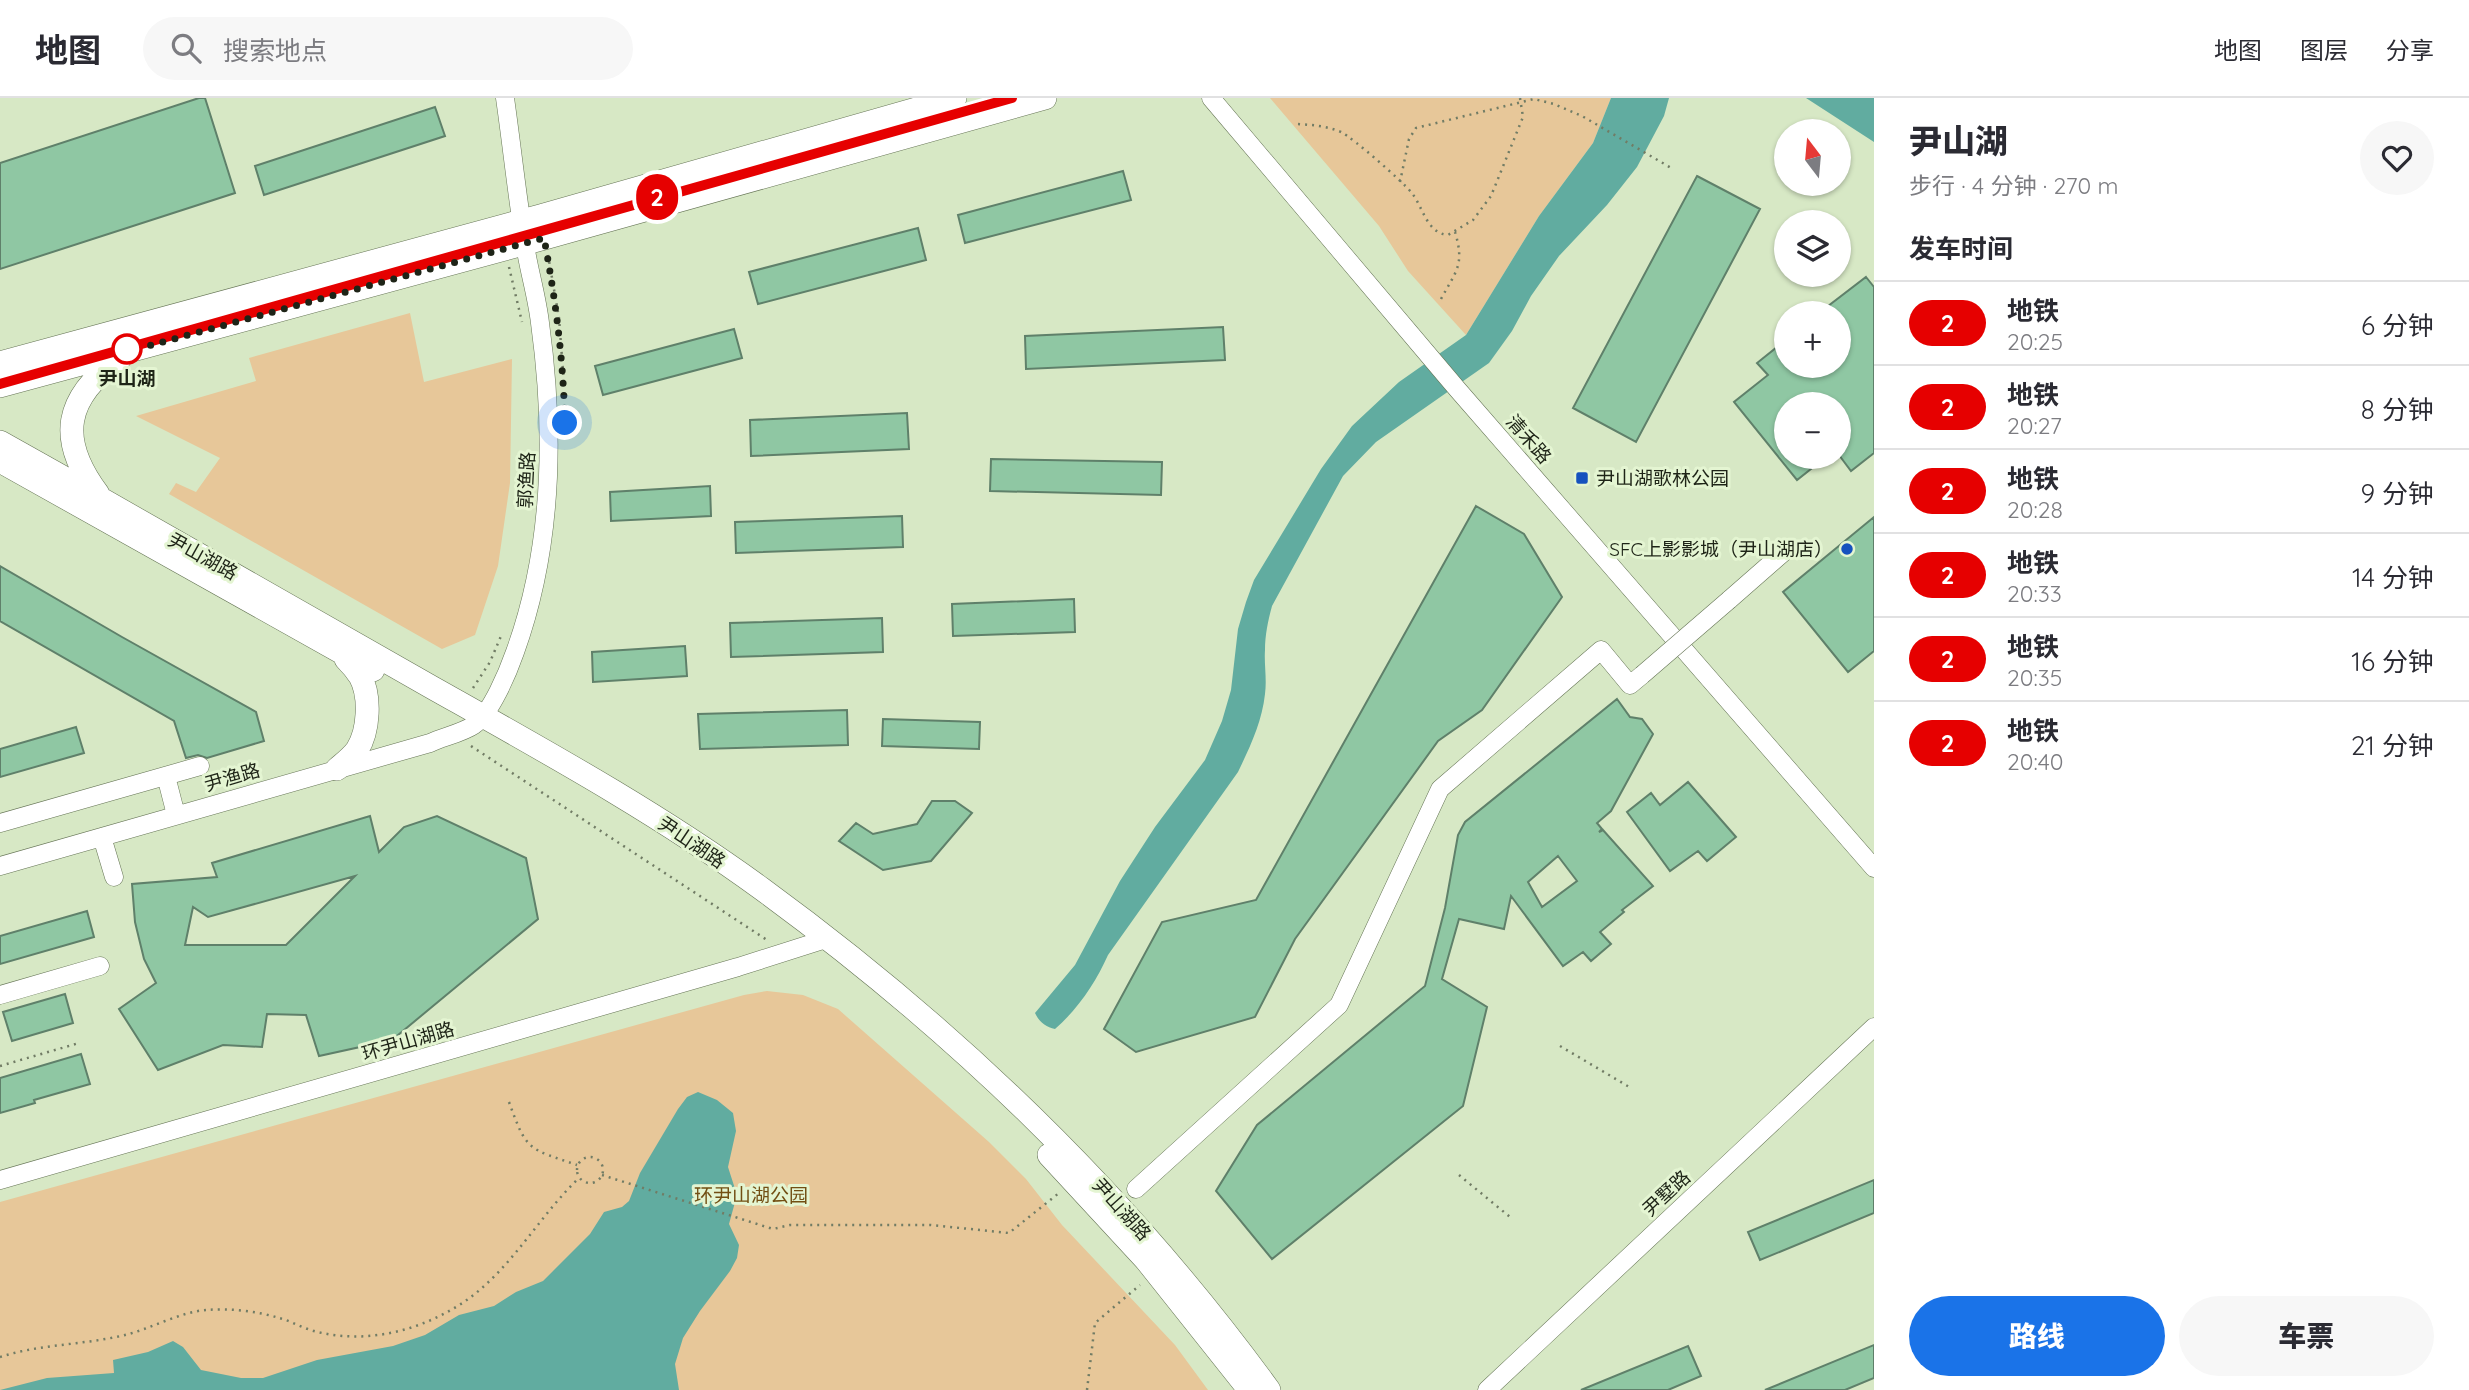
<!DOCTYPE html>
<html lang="zh">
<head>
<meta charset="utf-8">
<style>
	body { margin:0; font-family:Quicksand,"Noto Sans SC",sans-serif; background:#f7f7f7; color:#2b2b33; height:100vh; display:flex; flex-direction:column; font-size:26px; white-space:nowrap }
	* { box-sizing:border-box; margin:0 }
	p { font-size:23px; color:#7c7c81 }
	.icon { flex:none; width:38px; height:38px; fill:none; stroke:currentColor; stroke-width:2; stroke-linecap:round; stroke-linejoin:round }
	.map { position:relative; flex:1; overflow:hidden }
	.drawer { display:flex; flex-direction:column; background:#fff; width:595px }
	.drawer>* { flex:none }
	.badge { padding:0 14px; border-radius:23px; font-size:24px; line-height:46px }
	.needle { width:46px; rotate:344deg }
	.buttons { position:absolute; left:1774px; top:21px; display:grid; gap:14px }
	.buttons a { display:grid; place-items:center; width:77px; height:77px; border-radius:50%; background:#fff; box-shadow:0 2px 5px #0004; font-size:35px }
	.you { position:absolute; width:35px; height:35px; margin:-18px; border:5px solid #fff; border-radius:50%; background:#1a73e8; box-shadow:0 0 0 10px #1a73e833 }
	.map>.badge { position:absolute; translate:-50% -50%; box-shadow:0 0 0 4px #fff }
	h2 { padding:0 35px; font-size:26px; line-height:63px }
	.round { display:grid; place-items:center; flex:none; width:74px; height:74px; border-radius:37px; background:#f7f7f7 }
	.overview { display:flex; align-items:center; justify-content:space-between; height:119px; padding:0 35px }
	h1 { font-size:33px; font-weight:800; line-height:52px }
	.button { display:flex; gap:14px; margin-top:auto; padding:14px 35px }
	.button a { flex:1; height:80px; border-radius:42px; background:#1a73e8; color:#fff; font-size:28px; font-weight:800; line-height:80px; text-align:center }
	.button a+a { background:#f7f7f7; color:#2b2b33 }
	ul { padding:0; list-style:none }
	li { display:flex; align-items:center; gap:21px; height:84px; padding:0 35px; border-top:2px solid #e1e1e2 }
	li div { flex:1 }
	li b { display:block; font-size:26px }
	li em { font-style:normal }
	li .badge { min-width:77px; font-weight:700; text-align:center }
	header { display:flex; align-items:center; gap:42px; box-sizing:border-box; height:98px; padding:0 35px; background:#fff; border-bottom:2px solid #e1e1e2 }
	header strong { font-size:33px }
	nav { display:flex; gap:38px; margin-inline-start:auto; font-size:24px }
	.search { width:490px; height:63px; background:#f7f7f7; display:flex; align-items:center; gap:18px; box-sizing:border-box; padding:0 24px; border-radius:38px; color:#7c7c81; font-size:26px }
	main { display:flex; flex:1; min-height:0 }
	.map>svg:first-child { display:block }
</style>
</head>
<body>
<header>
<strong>地图</strong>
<div class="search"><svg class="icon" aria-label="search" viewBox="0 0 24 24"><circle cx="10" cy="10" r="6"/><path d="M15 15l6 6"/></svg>搜索地点</div>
<nav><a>地图</a><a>图层</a><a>分享</a></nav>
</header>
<main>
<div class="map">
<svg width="1874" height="1292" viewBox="0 0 1874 1292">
	<rect width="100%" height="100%" fill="#d7e8c5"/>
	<path fill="#e7c799" d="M1270 0H1611L1593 45 1539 118 1466 237 1408 173 1379 128Z
		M410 215 424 284 512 261 510 385 498 468 475 537 442 551 169 396 176 385 196 394 220 360 136 318 256 283 249 260Z
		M767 893 803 897 838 911 989 1044 1026 1081 1062 1127 1175 1247 1208 1292H0V1104L744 897Z"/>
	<path fill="#61aca0" d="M1611 0H1669L1664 18 1637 69 1607 107 1559 158 1531 198 1512 233 1489 265 1376 344 1343 378 1272 508C1268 523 1265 537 1265 552 1264 566 1267 581 1265 596 1262 624 1250 649 1238 674L1108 857C1096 884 1078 911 1055 931 1046 929 1039 924 1035 915L1075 867 1120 783 1155 729 1205 662 1222 623 1231 592 1238 531 1246 504 1254 482 1321 371 1352 328 1399 284 1466 237 1539 118 1593 45Z
		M1806 0H1874V44Z
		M698 994 717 1002 733 1015 736 1033 728 1069 737 1097 729 1126 739 1147 737 1160 730 1173 700 1213 683 1240 675 1266 679 1292H0L47 1280 114 1275 113 1262 148 1254 173 1243 183 1249 201 1272 241 1280H263L317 1262 393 1248 425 1237 459 1217 494 1208 516 1194 543 1183 590 1136 604 1114 622 1109 629 1103 640 1075 678 1011 687 999Z"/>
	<path fill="#8fc7a3" stroke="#5f806a" stroke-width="2" fill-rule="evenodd" d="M199 0H205L235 95 0 171V65Z
		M435 9 445 38 264 97 255 68Z
		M1123 73 1131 102 965 145 958 117Z
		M1697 78 1760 111 1636 344 1573 310Z
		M918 130 926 162 758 206 749 174Z
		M1866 179 1874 189V355L1851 373 1839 357V306H1787V359H1826L1797 382 1734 304 1768 277 1757 265 1787 241V268H1839V215H1819Z
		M1223 229 1225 262 1026 271 1025 238Z
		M734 231 742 260 603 297 595 268Z
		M907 315 909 351 751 358 750 322Z
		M991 361 1162 364 1161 397 990 393Z
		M710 388 711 418 611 423 610 394Z
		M1476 408 1524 436 1562 499 1482 612 1438 643 1295 841 1255 919 1136 954 1104 931 1162 824 1256 802Z
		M902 418 903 449 736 455 735 424Z
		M1874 419V553L1848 574 1783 494Z
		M0 468 122 539 256 614 264 643 207 660 198 657 186 660 174 623 0 523Z
		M1074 501 1075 534 953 538 952 506Z
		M882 520 883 554 731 559 730 525Z
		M685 548 687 578 593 584 592 554Z
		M1617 601 1630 619 1642 621 1653 636 1611 713 1597 725 1602 731 1599 734 1603 732 1653 788 1622 812 1624 814 1600 834 1611 846 1591 863 1583 854 1563 868 1511 798 1504 831 1459 821 1442 881 1487 909 1463 1008 1272 1161 1216 1093 1257 1027 1425 888 1445 810 1458 737 1465 724ZM1558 758 1577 783 1542 809 1528 784Z
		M847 612 848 647 700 651 698 616Z
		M883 621 980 624 979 651 882 648Z
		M76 629 84 655 0 679V651Z
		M1688 684 1736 739 1707 763 1698 753 1670 773 1627 714 1651 695 1660 707Z
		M932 703H955L972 715 931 763 883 772 839 743 856 725 873 736 917 726Z
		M370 718 379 754 404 729 437 718 526 760 538 821 392 942 319 958 306 917 267 916 262 949 223 947 158 972 119 911 156 885 144 861 135 824 132 786 217 779 212 765ZM355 778 286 847H185L193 809 208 819Z
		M87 813 94 839 0 866V838Z
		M65 896 73 925 12 943 3 914Z
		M81 956 90 986 34 1002 35 1005 0 1015V980Z
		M1874 1082V1115L1760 1162 1748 1134Z
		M1874 1247V1280L1845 1292H1765Z
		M1688 1248 1701 1278 1668 1292H1581Z"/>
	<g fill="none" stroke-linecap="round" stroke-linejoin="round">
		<defs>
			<path id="minor" d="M1211 0 1458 292 1874 770
				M1729 502 1785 453
				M166 678 176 717
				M0 725 200 668
				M102 739 114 779
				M0 768 430 645C443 639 462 635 474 627 491 615 508 574 515 554 553 449 555 335 540 225 537 199 529 173 525 147 517 98 512 49 505 0
				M0 897 100 868
				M0 1082 738 869 826 841
				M1136 1091 1339 907 1440 691 1601 552 1630 587 1642 577
				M1487 1292 1874 929"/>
			<path id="major" d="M0 265 540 118 955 0
				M0 288 545 140 1045 0
				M0 344C145 425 289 508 433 590 545 653 658 715 762 791 955 932 1128 1098 1269 1292
				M0 363 373 572
				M98 396C57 341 64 300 120 260
				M337 671C344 665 351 660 357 652 369 633 371 598 360 578 356 572 351 566 346 561
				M1049 1057 1146 1162 1247 1289"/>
		</defs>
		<use href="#minor" stroke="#667556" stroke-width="19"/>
		<use href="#major" stroke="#667556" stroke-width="24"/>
		<path stroke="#717c65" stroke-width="2.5" stroke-dasharray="2 5" stroke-linecap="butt" d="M1298 26C1313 27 1327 28 1341 34 1353 40 1402 83 1411 94 1423 108 1426 135 1448 137L1473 122 1491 98 1523 19 1520 0
			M1400 84 1409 41 1416 30 1534 1 1554 6 1582 18 1673 71
			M548 157 559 220 564 286
			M509 169 522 224
			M1441 201C1456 173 1465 167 1455 134
			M473 590 490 564 501 538
			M471 648 767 842
			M1560 948 1631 990
			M0 968 79 945
			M509 1004C527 1054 528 1050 577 1067
			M577 1072a13 13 0 1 1 26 0a13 13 0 1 1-26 0Z
			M602 1077 773 1131 790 1127H931L1009 1135 1059 1095
			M1459 1077 1510 1119
			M0 1259C40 1246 84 1247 125 1237 150 1231 180 1214 206 1212 228 1210 257 1213 279 1220 291 1223 302 1230 314 1233 362 1246 413 1235 456 1209 508 1178 536 1121 579 1080
			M1087 1292 1095 1225 1140 1187"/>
		<use href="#minor" stroke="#fff" stroke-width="18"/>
		<use href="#major" stroke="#fff" stroke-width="23"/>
		<defs>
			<path id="minor-bridge" d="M1642 577 1729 502"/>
		</defs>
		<use href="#minor-bridge" stroke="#667556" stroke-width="19" stroke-linecap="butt"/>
		<use href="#minor-bridge" stroke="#fff" stroke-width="18"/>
	</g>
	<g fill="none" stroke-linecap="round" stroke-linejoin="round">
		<defs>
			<path id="line" d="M0 286 1012 0"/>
		</defs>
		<use href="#line" stroke="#fff" stroke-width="16"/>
		<use href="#line" stroke="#e60000" stroke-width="10"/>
		<path stroke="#1e2417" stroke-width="7" stroke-dasharray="0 12.6" d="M127 251 129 253 148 248 544 140C556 204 563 260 565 325"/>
	</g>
	<circle fill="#fff" stroke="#e60000" stroke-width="3.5" cx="127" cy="251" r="14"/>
	<g fill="#1652be" stroke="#e4f5d2" stroke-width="2.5">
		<rect x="1575" y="373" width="14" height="14" rx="3.5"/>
		<circle cx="1847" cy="451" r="7"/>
	</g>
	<g text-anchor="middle" stroke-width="6" stroke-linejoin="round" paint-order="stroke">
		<g font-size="19" font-weight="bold" fill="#1e2417" stroke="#e4f5d2">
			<text x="127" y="287">尹山湖</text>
		</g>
		<g font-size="19" fill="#1e2417" stroke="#e4f5d2">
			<text transform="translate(1529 341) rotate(49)" y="7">清禾路</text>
			<text transform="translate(526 382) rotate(-87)" y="7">郭渔路</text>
			<text transform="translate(203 458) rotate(29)" y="7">尹山湖路</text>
			<text transform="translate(232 679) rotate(-16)" y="7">尹渔路</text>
			<text transform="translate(692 744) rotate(34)" y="7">尹山湖路</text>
			<text transform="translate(408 943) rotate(-16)" y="7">环尹山湖路</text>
			<text transform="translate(1666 1095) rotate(-43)" y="7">尹墅路</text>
			<text transform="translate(1122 1111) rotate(48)" y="7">尹山湖路</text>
		</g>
		<g font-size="19" fill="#1e2417" stroke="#e4f5d2" text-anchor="start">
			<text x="1596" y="387">尹山湖歌林公园</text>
			<text x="1833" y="458" text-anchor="end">SFC上影影城（尹山湖店）</text>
		</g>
		<g font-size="19" fill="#724f13" stroke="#e4f5d2">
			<text x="751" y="1104">环尹山湖公园</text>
		</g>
	</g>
</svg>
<div class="buttons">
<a><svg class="needle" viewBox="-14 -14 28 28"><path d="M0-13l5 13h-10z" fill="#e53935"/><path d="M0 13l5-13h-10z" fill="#7c7c81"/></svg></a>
<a><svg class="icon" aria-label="layers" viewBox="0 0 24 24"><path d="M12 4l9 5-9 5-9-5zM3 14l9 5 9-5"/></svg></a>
<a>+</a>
<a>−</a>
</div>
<div class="you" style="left:565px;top:325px"></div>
<b class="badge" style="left:657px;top:99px;background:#e60000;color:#fff">2</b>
</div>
<section class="drawer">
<div class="overview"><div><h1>尹山湖</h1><p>步行 · 4 分钟 · 270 m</p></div><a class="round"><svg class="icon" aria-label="heart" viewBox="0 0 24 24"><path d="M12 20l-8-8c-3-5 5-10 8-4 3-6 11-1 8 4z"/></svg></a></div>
<h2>发车时间</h2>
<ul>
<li><span class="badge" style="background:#e60000;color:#fff">2</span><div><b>地铁</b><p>20:25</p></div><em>6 分钟</em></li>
<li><span class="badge" style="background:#e60000;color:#fff">2</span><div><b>地铁</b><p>20:27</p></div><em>8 分钟</em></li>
<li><span class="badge" style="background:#e60000;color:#fff">2</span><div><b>地铁</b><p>20:28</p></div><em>9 分钟</em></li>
<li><span class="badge" style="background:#e60000;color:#fff">2</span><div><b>地铁</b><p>20:33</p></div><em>14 分钟</em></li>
<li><span class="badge" style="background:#e60000;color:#fff">2</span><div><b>地铁</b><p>20:35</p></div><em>16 分钟</em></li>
<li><span class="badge" style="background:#e60000;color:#fff">2</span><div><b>地铁</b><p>20:40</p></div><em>21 分钟</em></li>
</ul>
<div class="button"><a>路线</a><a>车票</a></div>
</section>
</main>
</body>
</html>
